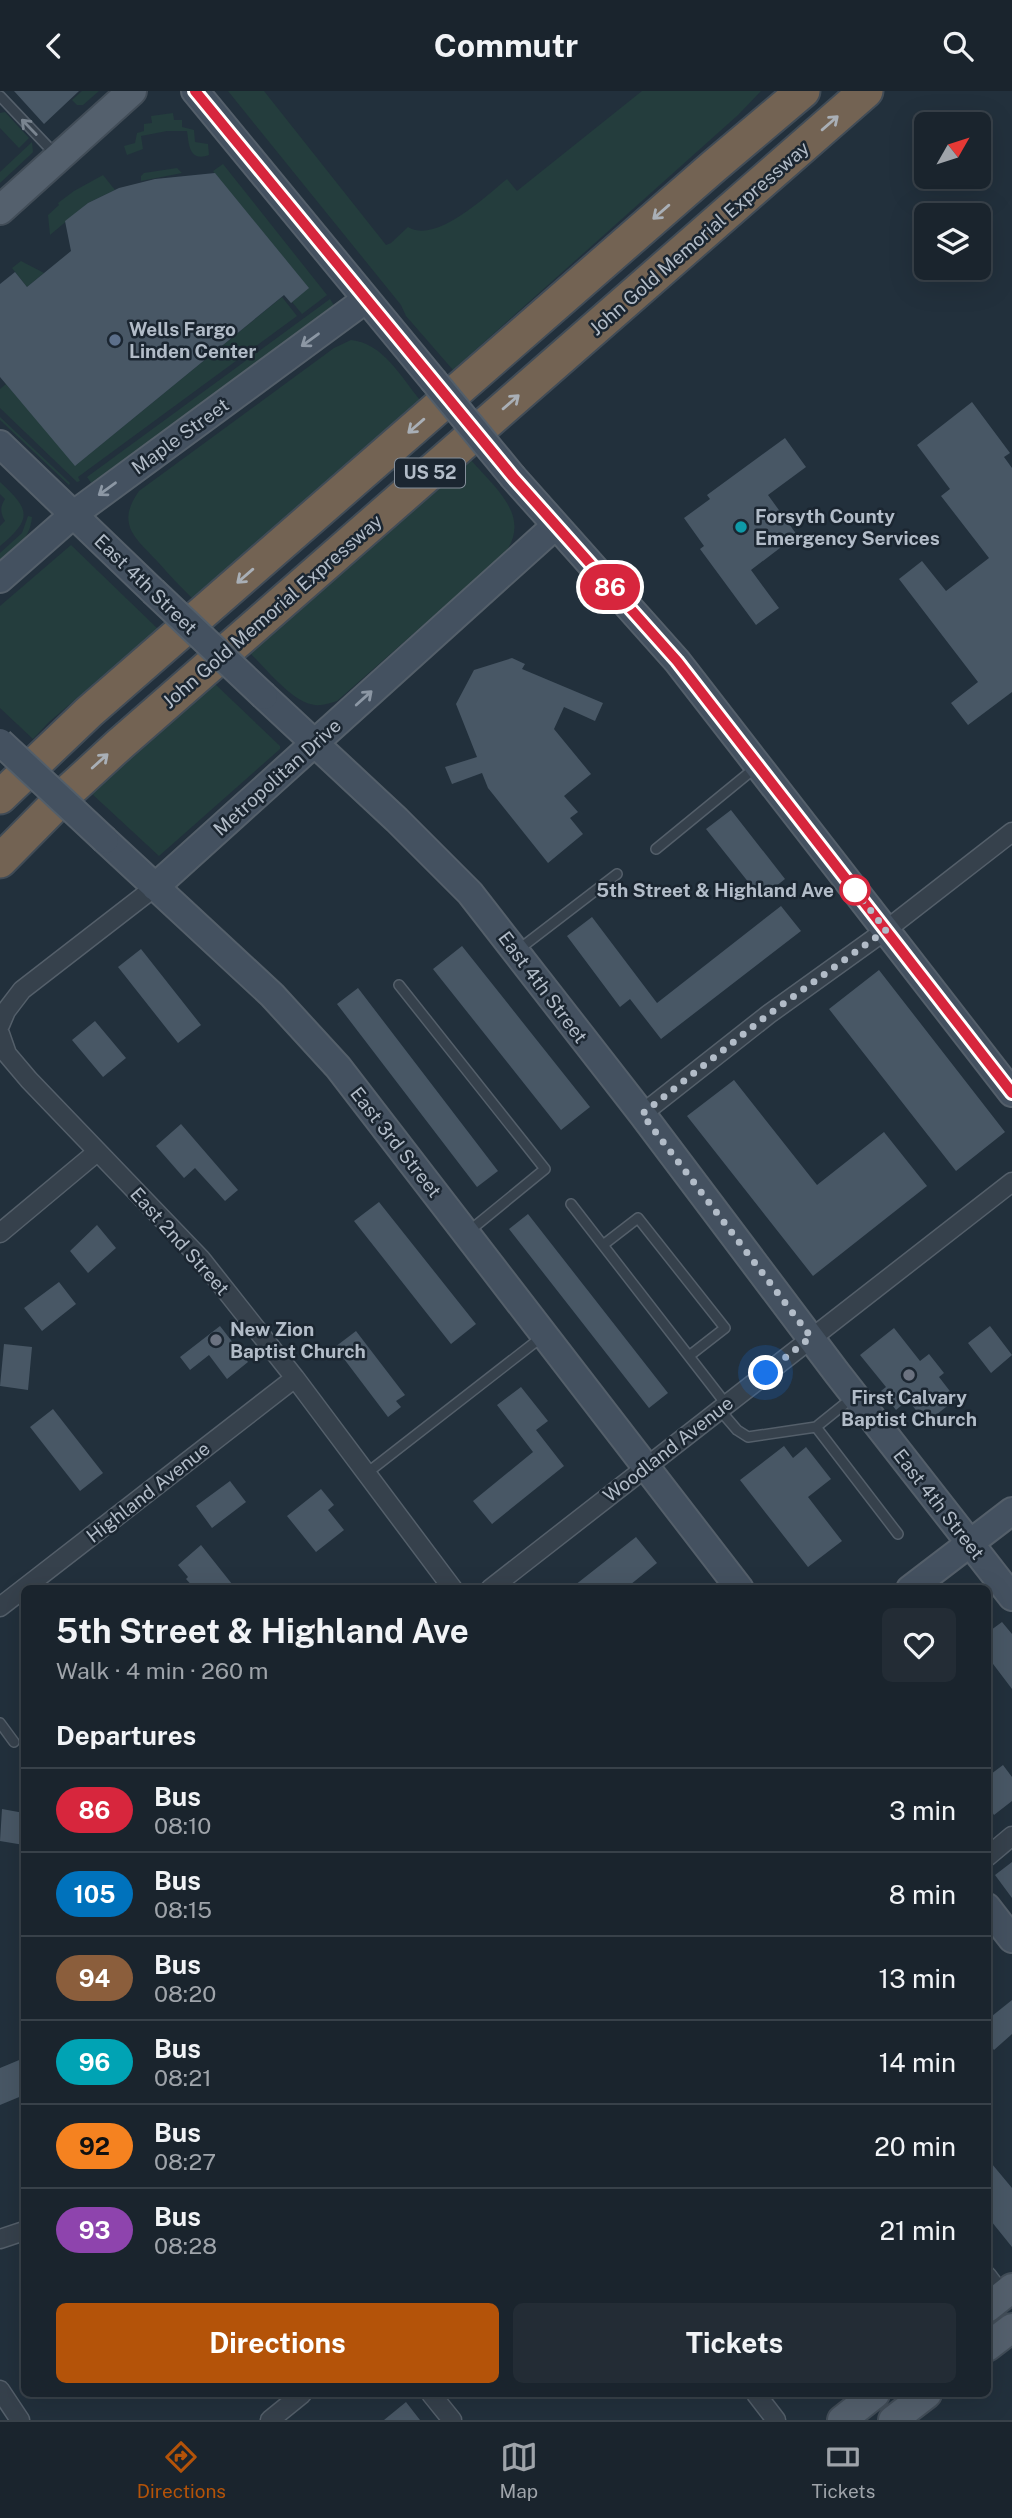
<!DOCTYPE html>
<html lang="en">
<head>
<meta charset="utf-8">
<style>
	body { margin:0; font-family:"Public Sans",sans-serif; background:#232c35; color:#f1f3f6; height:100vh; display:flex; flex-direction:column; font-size:26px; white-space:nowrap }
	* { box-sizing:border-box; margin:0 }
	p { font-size:23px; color:#9fa4aa }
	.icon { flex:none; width:38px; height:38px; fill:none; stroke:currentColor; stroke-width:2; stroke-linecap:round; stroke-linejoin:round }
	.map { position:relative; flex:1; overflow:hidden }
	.drawer { position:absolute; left:21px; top:1494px; width:970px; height:812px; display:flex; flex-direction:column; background:#1a242d; border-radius:10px; box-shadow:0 7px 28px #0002,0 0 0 2px #384149 }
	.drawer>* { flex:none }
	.badge { padding:0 14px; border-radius:23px; font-size:24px; line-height:46px }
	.needle { width:46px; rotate:51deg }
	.controls { position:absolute; left:914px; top:21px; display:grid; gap:14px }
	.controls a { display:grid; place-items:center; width:77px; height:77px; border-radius:10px; background:#1a242d; box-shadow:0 7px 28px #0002,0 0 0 2px #384149; font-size:35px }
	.you { position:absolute; width:35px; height:35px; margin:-18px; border:5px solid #fff; border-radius:50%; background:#1a73e8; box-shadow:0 0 0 10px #1a73e833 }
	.map>.badge { position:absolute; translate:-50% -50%; box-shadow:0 0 0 4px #fff }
	h2 { padding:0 35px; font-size:26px; line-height:63px }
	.round { display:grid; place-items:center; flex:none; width:74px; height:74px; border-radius:10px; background:#232c35 }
	.summary { display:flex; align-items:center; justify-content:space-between; height:119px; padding:0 35px }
	h1 { font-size:33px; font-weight:700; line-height:52px }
	.action { display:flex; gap:14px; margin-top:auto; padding:14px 35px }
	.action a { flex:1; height:80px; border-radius:10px; background:#b45309; color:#fff; font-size:28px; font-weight:700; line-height:80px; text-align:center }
	.action a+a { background:#232c35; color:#f1f3f6 }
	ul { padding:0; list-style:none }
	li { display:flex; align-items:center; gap:21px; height:84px; padding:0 35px; border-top:2px solid #384149 }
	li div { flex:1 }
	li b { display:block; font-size:26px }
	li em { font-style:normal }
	li .badge { min-width:77px; font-weight:700; text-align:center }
	header { display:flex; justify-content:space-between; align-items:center; height:91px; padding:0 35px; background:#1a242d; font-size:32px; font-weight:700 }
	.tabs { display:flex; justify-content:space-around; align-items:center; height:98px; border-top:2px solid #384149; background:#1a242d; font-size:19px; color:#9fa4aa }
	.tabs a { display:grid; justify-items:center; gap:4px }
	.tabs .active { color:#b45309 }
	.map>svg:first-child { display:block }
</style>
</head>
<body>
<header><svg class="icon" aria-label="back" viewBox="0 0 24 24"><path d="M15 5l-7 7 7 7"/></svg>Commutr<svg class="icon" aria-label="search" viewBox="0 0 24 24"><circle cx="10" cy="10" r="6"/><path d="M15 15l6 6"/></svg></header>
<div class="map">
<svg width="1012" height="2329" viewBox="0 0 1012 2329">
	<rect width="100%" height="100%" fill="#22303c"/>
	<path fill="#243d3d" d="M82 0H99L83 14H77L72 9Z
		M228 0H264L386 154 391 152 408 136C436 153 485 106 507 88L517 100 642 0H761L738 24 453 279 406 225 401 214Z
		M5 21 29 47 19 57 0 37V22Z
		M173 22 174 29H182V36L194 39 195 51 208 53 209 64C189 71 189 54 187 40H167L141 45 143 58 127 64 124 55 135 52 137 42 144 40V33L152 32 151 25Z
		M32 51 33 61 29 65 0 92V81Z
		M223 73 327 204 302 223 292 211 308 197 213 80Z
		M177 77 182 82 141 90V85L144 82Z
		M103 84 115 99 88 112 50 144 48 124 59 114 58 112 74 100Z
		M21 170 44 182 27 196 12 177Z
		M282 206 297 225 78 386 80 390 77 391 0 317V298L6 293 76 374Z
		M330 208 335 216 92 393 87 386Z
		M351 249C383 252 401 286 420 309L193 508C181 496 169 484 158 471 136 447 115 434 139 400L334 257Z
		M0 326 70 392 69 394 0 329Z
		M471 369C495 397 532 425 505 462L337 610C330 612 322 615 315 614 294 613 265 577 250 562Z
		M0 391C30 419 33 427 0 455V435L5 430C0 421 0 416 5 408L0 403Z
		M28 425 32 426C30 448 16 458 0 472V462L22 442Z
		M71 454 158 538 49 631 33 648 0 617V515Z
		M214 592 280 655V658L159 765 91 702Z"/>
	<path fill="#485765" d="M14 0H79L44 33Z
		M215 82 309 197 291 212 284 204 75 375 0 286V193L15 181 27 196 71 160 65 130 88 112 119 97 155 88Z
		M972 311 1010 362 1004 366 1012 377V601L968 634 951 612 978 591 899 488 922 470 946 500 989 467 941 405 950 398 917 354Z
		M785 347 806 376 768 404 797 444 751 479 779 517 756 534 700 458 704 455 684 427 710 408 707 404Z
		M512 567 525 573 522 578 603 612 595 630 564 616 554 638 591 683 564 705 578 721 570 727 583 743 548 772 488 697 482 682 452 693 445 676 477 666 456 613 474 579Z
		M731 719 785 788 761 807 706 738Z
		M781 815 801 840 661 948 630 908 620 916 567 845 592 826 657 912Z
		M462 855 590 1016 561 1039 433 878Z
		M141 858 201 934 178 952 118 876Z
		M879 879 1005 1041 956 1080 829 918Z
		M358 897 498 1080 477 1096 337 913Z
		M95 930 126 967 103 986 72 949Z
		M734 989 817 1094 884 1041 927 1095 813 1185 687 1025Z
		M181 1033 238 1099 225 1110 195 1077 184 1087 156 1055Z
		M379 1111 476 1233 451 1253 354 1130Z
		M528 1123 668 1302 649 1317 509 1138Z
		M97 1134 116 1157 88 1182 70 1160Z
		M59 1191 76 1213 42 1240 24 1217Z
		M220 1235 248 1271 227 1288 209 1264 190 1279 180 1266Z
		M990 1235 1012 1264 991 1282 968 1252Z
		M894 1237 920 1270 929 1263 944 1282 939 1286 956 1308 926 1332 908 1309 896 1319 881 1300 886 1296 860 1264Z
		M356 1240 405 1304 396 1310 401 1316 388 1326 335 1256Z
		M4 1253 32 1256 28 1299 0 1295Z
		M521 1296 548 1330 536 1339 564 1375 492 1433 473 1410 533 1361 497 1314Z
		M53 1318 103 1382 80 1400 30 1336Z
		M784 1355 793 1367 806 1356 831 1388 808 1406 842 1450 808 1476 740 1389Z
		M230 1390 246 1411 212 1437 196 1415Z
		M321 1398 334 1414 328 1419 344 1439 316 1461 287 1425Z
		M636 1446 657 1472 625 1498H570Z
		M201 1454 236 1498H195L186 1488 188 1486 178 1474Z
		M1002 1531 1012 1543V1598L987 1565V1542Z
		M1003 1674 1012 1686V1710L994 1724 987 1714V1686Z
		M2 1718 24 1722V1754L0 1750Z
		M1012 1771V1807L995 1784Z
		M1012 1909V1943L994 1959 987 1951V1929Z
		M24 1967V2004L0 2014V1977Z
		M987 2067 1012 2097V2156L987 2125Z
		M406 2311 420 2329H384Z"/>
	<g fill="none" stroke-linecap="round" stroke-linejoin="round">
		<defs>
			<path id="lane" d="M0 5 55 63
				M656 758 755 677
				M518 859 617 783
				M399 894 545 1078 468 1141
				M571 1113 726 1313
				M603 1154 638 1127 725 1237 689 1265
				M719 1318 737 1339 748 1346 816 1336 852 1307
				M816 1336 898 1443
				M367 1382 543 1245
				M0 1632 14 1651"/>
			<path id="street" d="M0 934 6 920 22 899 155 796
				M0 943 7 963 29 989 201 1168 295 1287 453 1498
				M642 1023 769 923 886 839 1012 741
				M0 1142 97 1061
				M490 1498 1012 1091
				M0 1516 295 1287
				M987 1766 1012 1745
				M0 2148 24 2140
				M987 2185 1002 2205
				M0 2299 20 2329
				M431 2303 452 2329
				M756 2303 776 2329
				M270 2329 302 2303"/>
			<path id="secondary" d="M195 0 433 289
				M0 353 153 500
				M513 386 677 570 1012 1002
				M0 488 74 423 365 209
				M264 605 397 729 470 802 642 1023 837 1282 1012 1506
				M105 749 272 904 338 976 740 1498
				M155 796 555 435
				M910 1498 1012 1420
				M987 1816 1012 1848"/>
			<path id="primary" d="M0 119 132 0
				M987 2217 1012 2197
				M987 2256 1012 2237
				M842 2329 875 2303
				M893 2329 927 2303"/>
			<path id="highway" d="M0 706 89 621 713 76 803 0
				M0 770 70 699 119 654 866 0"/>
		</defs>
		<use href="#lane" stroke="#545f6a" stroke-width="12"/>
		<use href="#street" stroke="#545f6a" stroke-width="21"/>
		<use href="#secondary" stroke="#545f6a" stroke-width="30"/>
		<use href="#primary" stroke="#424d58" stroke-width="32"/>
		<use href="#highway" stroke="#414c57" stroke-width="37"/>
		<use href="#lane" stroke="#36414c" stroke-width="9"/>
		<use href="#street" stroke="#36414c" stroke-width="18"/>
		<use href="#secondary" stroke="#445160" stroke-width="26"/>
		<use href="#primary" stroke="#54606d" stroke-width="28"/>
		<use href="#highway" stroke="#736353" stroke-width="33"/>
		<defs>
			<path id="secondary-bridge" d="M433 289 513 386
				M153 500 264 605
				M0 651 105 749"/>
		</defs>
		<use href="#secondary-bridge" stroke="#545f6a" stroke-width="30" stroke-linecap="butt"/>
		<use href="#secondary-bridge" stroke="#445160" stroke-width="26"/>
	</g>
	<defs><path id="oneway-shaft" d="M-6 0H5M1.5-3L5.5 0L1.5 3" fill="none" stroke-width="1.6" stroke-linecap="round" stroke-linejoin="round" transform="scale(1.75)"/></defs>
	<g stroke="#a9afb6">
		<use href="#oneway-shaft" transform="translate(830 32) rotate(-41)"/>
		<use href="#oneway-shaft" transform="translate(661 121) rotate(139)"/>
		<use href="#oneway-shaft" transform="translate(511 311) rotate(-41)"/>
		<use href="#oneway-shaft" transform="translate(416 335) rotate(139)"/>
		<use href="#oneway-shaft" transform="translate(245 485) rotate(139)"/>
		<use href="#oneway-shaft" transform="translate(100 670) rotate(-42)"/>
	</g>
	<use stroke="#7a8590" href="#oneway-shaft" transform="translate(29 36) rotate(-134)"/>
	<g stroke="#8c97a4">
		<use href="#oneway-shaft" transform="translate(310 249) rotate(144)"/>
		<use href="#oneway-shaft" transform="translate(107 398) rotate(144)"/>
		<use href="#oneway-shaft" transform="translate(364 607) rotate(-42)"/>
	</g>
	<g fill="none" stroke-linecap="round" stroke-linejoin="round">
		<defs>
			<path id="line" d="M195 0 513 386 677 570 1012 1002"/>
		</defs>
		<use href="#line" stroke="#fff" stroke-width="16"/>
		<use href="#line" stroke="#d7263d" stroke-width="10"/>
		<path stroke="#b2bcc8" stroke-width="7" stroke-dasharray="0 12.6" d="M766 1282 811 1246 642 1023 769 923 886 839 849 792 855 799"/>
	</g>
	<circle fill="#5c6f8a" stroke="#1b2631" stroke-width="2.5" cx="115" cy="249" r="7"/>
	<circle fill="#0f9aa8" stroke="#1b2631" stroke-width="2.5" cx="741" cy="436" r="7"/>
	<circle fill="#fff" stroke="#d7263d" stroke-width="3.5" cx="855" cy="799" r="14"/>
	<g fill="#6b7280" stroke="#1b2631" stroke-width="2.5">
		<circle cx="216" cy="1249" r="7"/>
		<circle cx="909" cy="1284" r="7"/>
	</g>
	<g text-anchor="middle" stroke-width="5" stroke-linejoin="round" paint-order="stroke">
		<rect fill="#1b2631" stroke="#858f9b" stroke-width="2" x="395" y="367.5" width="70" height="29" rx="5"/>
		<g font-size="18" font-weight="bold" fill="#b2bcc8">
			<text x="430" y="388">US 52</text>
		</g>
		<g font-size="19" fill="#b2bcc8" stroke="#1b2631">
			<text transform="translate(699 147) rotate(-41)" y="7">John Gold Memorial Expressway</text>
			<text transform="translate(180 345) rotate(-36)" y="7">Maple Street</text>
			<text transform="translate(146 493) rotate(44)" y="7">East 4th Street</text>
			<text transform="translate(272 520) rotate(-41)" y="7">John Gold Memorial Expressway</text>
			<text transform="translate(277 686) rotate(-42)" y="7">Metropolitan Drive</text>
			<text transform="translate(543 896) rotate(53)" y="7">East 4th Street</text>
			<text transform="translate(396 1051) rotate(52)" y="7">East 3rd Street</text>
			<text transform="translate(180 1150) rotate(48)" y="7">East 2nd Street</text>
			<text transform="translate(668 1358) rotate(-38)" y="7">Woodland Avenue</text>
			<text transform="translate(148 1401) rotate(-38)" y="7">Highland Avenue</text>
			<text transform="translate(939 1413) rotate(52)" y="7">East 4th Street</text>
		</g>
		<g font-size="19" font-weight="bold" fill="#b2bcc8" stroke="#1b2631" text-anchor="start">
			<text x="129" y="245">Wells Fargo<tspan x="129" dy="22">Linden Center</tspan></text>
			<text x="755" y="432">Forsyth County<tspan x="755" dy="22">Emergency Services</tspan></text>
			<text x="230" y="1245">New Zion<tspan x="230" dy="22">Baptist Church</tspan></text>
			<text x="909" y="1313" text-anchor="middle">First Calvary<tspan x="909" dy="22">Baptist Church</tspan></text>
		</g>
		<g font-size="19" font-weight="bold" fill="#b2bcc8" stroke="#1b2631" text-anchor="end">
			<text x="834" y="806">5th Street &amp; Highland Ave</text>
		</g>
	</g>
</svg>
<div class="controls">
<a><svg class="needle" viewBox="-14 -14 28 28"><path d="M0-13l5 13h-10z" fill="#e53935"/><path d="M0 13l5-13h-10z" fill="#9fa4aa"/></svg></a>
<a><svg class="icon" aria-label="layers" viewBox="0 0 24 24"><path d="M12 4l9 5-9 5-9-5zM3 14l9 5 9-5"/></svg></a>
</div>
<div class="you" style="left:766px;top:1282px"></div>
<b class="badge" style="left:610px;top:496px;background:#d7263d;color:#fff">86</b>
<section class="drawer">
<div class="summary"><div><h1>5th Street &amp; Highland Ave</h1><p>Walk · 4 min · 260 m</p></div><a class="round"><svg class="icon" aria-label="heart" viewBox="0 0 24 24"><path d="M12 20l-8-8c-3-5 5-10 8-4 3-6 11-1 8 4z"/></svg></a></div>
<h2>Departures</h2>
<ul>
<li><span class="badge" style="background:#d7263d;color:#fff">86</span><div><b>Bus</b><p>08:10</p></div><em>3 min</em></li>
<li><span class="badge" style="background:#0072bc;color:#fff">105</span><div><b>Bus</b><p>08:15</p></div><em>8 min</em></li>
<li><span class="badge" style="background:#8b5e3c;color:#fff">94</span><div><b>Bus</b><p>08:20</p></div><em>13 min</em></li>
<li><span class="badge" style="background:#00a3b4;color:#fff">96</span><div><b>Bus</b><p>08:21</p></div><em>14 min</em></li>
<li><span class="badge" style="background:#f58220;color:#111">92</span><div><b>Bus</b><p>08:27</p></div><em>20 min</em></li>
<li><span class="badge" style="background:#8e44ad;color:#fff">93</span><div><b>Bus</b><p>08:28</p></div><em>21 min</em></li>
</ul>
<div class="action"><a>Directions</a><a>Tickets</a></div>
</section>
</div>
<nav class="tabs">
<a class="active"><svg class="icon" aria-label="directions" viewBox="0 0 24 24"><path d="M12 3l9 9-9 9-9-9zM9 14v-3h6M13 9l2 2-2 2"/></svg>Directions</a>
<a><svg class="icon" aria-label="map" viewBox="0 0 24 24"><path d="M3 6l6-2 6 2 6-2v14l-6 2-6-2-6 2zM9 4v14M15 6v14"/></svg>Map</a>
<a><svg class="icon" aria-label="tickets" viewBox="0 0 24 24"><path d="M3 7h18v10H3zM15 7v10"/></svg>Tickets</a>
</nav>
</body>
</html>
